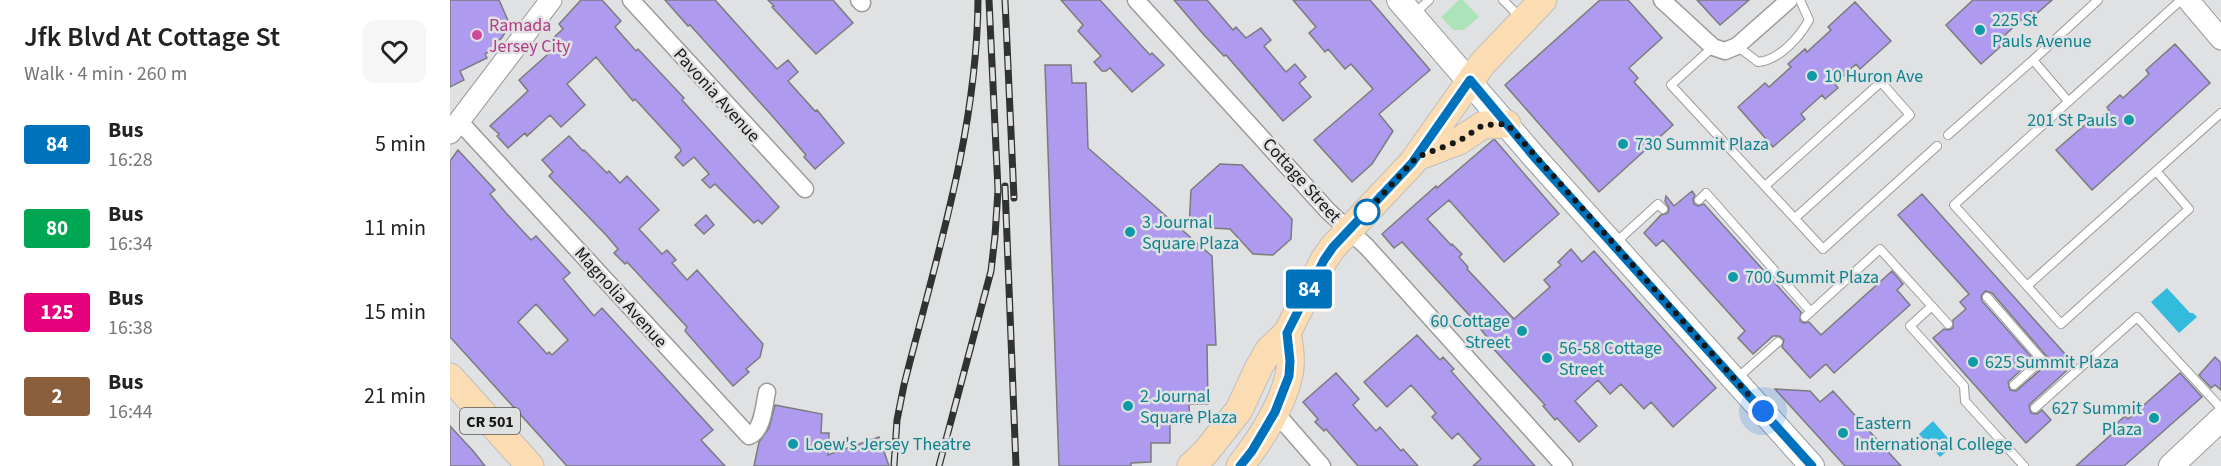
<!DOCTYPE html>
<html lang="en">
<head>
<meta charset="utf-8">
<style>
	body { margin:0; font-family:"Source Sans 3",sans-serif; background:#f6f6f6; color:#222; height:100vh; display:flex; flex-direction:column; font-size:22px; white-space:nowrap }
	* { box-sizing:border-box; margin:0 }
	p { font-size:20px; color:#767676 }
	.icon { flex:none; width:33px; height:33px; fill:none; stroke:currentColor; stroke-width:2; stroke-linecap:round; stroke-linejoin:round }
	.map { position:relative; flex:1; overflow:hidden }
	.panel { display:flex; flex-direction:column; background:#fff; width:450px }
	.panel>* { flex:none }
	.badge { padding:0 12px; border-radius:4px; font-size:21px; line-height:39px }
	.you { position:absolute; width:30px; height:30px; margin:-15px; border:4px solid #fff; border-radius:50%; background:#1a73e8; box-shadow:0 0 0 9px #1a73e833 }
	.map>.badge { position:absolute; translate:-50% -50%; box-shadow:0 0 0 3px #fff }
	.round { display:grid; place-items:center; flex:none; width:63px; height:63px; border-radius:12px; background:#f6f6f6 }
	.head { display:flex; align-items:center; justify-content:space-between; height:102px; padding:0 24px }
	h1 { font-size:28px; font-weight:600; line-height:45px }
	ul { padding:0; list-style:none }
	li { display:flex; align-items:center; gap:18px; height:84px; padding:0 24px }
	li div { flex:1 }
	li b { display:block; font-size:22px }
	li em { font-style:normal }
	li .badge { min-width:66px; font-weight:700; text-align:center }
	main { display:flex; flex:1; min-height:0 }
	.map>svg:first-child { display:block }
</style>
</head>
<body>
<main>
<section class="panel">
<div class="head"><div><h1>Jfk Blvd At Cottage St</h1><p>Walk · 4 min · 260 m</p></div><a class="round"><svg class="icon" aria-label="heart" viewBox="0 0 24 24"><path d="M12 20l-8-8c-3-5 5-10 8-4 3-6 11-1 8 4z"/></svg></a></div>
<ul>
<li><span class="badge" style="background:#0072bc;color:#fff">84</span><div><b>Bus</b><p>16:28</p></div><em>5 min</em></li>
<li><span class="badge" style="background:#00a651;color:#fff">80</span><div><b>Bus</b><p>16:34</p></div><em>11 min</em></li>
<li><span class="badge" style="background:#e6007e;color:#fff">125</span><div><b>Bus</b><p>16:38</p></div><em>15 min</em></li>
<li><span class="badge" style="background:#8b5e3c;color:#fff">2</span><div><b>Bus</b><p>16:44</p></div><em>21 min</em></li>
</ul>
</section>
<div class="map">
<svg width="1771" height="466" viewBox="0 0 1771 466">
	<rect width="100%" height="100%" fill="#e0e1e2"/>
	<path fill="#ace3b9" d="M1009 0H1013L1029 17 1014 30H1003L991 17Z"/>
	<path fill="#32bbdd" d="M1717 288 1740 313H1743L1747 317 1729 333 1701 302Z
		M1483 421 1504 445 1490 457 1469 434Z"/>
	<path fill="#ae9aef" stroke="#7b7b7c" stroke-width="1.5" fill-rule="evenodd" d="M0 0H49L60 25 51 39 46 41 48 44 44 49 35 54 37 58 10 71 14 80 0 87Z
		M131 0H152L171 21 165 27 186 51 188 49 234 98 232 100 329 207 312 224 308 220 304 223 265 184 260 188 252 180 259 174 244 157 233 166 225 157 231 151 230 148 185 99 183 101 146 57 117 84 135 105 111 127 100 115 77 136 75 133 58 148 47 136 49 134 40 126 78 91 69 80 107 46 101 40 113 29 109 24Z
		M215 0H265L327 69 338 60 348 72 338 81 365 111 367 110 394 143 365 169 354 157 356 155 324 118 240 25 238 26Z
		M318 0H383L403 23 366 54 322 7 324 6Z
		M611 0H650L700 55 702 53 714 65 682 92 660 68 656 71H652L644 62 651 56 628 31 633 25Z
		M724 0H757L783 30 786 27 796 38 811 28 821 40 814 46 836 72 845 64 856 77 849 83 861 97 833 121 776 55 774 56 754 35Z
		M843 0H920L980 70 929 114 943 131 922 164 902 182 864 140 923 89 901 64 895 69 878 49 875 52 859 33 866 27Z
		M1150 0H1178L1212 38 1179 68 1188 78 1184 82 1223 125 1149 192 1055 85Z
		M1247 0H1299L1270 25Z
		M1523 0H1602L1585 15 1581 11 1555 35 1559 39 1531 64 1496 25Z
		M1405 2 1441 41 1410 69 1406 64 1385 84 1388 88 1375 99 1372 95 1351 114 1355 119 1323 147 1288 107 1315 83 1319 87 1341 67 1338 64 1355 49 1357 52 1381 30 1378 27Z
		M1725 44 1760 83 1642 190 1606 150 1637 123 1640 127 1659 110 1657 107 1670 95 1673 98 1699 74 1696 70Z
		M595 65H621L622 83H636L638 148 762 256 766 345H757L758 404H739L740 423H720V443H701V462L681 463V466H609Z
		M119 136 133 151 134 150 157 173 159 171 170 183 177 176 209 210 189 229 212 254 217 250 226 260 222 263 237 280 247 270 313 344 310 357 296 369 299 372 283 386 235 331 237 327 177 262 175 264 164 253 168 249 157 236 99 176 103 172 92 160Z
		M1043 140H1045L1109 214 1054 262 999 200 977 219 1001 245 1002 244 1012 254 1009 257 1018 267 1017 269 1064 319 1100 287 1094 280 1111 265 1108 262 1121 249 1132 262 1144 251 1266 388 1223 427 1201 402 1194 409 1171 384 1160 394 1148 380 1125 401 1147 426 1129 442 1107 418 1105 420 1093 406 1095 405 1039 344 1041 342 1020 316 952 242 944 248 932 234 986 186 987 188Z
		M8 150 45 190 40 194 56 213 81 240 86 236 120 273 113 279 144 316 152 308 263 430 251 440 275 466H117L0 337V161ZM86 304 118 340 102 355 99 352 97 354 68 322Z
		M770 164 792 165 842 219 841 239 823 255 803 254 780 229 739 227 741 190Z
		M1242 191 1245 195 1243 199 1244 204 1248 206 1254 204 1351 312 1350 321 1354 323 1359 322 1371 335 1442 271 1453 284 1447 290 1460 305 1384 373 1376 364 1360 378 1332 347 1334 340 1329 336H1323L1303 354 1288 338 1295 331 1213 240 1206 246 1194 233 1211 215 1218 213 1219 208 1215 201 1216 196 1224 206Z
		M1472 194 1624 364 1579 405 1581 413 1587 414 1592 410 1601 420 1576 443 1483 338 1494 329 1499 330 1503 328V320L1516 309 1510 302 1519 294 1448 215ZM1535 291 1542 293 1598 358 1596 365 1566 391 1560 390 1558 382 1583 359 1532 301 1531 296Z
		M256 215 264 225 254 234 245 225Z
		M967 335 990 360 993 357 1004 369 1001 371 1023 396 1085 466H1023L1031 459 1008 433 1002 439 982 417 986 413 961 385 937 407 914 382Z
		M1765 357 1771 363V390L1765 385 1761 388 1749 375Z
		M886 373 909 399 903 405 926 431 930 427 951 451 953 449 968 466H908L876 429 874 431 865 422 868 419 853 402Z
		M1730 373 1752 397 1674 466H1626L1663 433 1660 429 1675 416 1678 419Z
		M1325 389 1360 391 1370 402 1383 391 1451 466H1395Z
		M325 405 372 414 371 433H379L378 455 429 437 439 466H304L309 442 319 428Z
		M0 426 24 452 35 466H0Z"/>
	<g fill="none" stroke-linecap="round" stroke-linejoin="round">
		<defs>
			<path id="service" d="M1053 0 1072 19
				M964 14 979 0
				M1287 46 1308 62C1329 60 1349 38 1359 20L1350 0
				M1263 47 1221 85 1373 249 1487 146
				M1618 101 1583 60 1648 0
				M1498 135 1583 60
				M1707 172 1739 209 1611 324 1577 286 1771 113
				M1315 186 1431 82 1460 115 1345 218
				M1249 200 1256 193 1361 312
				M1165 243 1208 204 1213 209
				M1577 286 1504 205 1731 0
				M1537 297 1592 360 1564 385
				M1482 306 1460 326 1514 386 1515 401 1574 466
				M1355 317 1430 249 1498 324
				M1285 380 1328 342
				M1585 408 1687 317 1771 408"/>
			<path id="minor" d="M181 0 355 189
				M409 0 412 3
				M686 0 878 211 917 247 1114 466
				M1212 0 1263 47 1275 51 1287 46 1339 0
				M9 121 299 436C313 431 314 405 317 392
				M825 412 872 466"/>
			<path id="tertiary" d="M1738 0 1771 39
				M0 133 101 0"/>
			<path id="secondary" d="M949 0 1086 159 1362 466
				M1721 466 1771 419"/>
			<path id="primary" d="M967 157 1009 141 1033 125 1057 124
				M0 377 80 466
				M741 466 755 453 789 410 809 367 819 350 837 333 874 260 883 247 962 163 1032 64 1093 0
				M790 466C809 442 833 405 839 375 842 361 840 347 837 333"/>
		</defs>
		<use href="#service" stroke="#9b9b9d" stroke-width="10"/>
		<use href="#minor" stroke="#9b9b9d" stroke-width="19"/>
		<use href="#tertiary" stroke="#9b9b9d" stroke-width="23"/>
		<use href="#secondary" stroke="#9b9b9d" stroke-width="26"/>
		<use href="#primary" stroke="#bebebe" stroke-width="29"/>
		<use href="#service" stroke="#fff" stroke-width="8"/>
		<use href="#minor" stroke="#fff" stroke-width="16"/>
		<use href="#tertiary" stroke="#fff" stroke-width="21"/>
		<use href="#secondary" stroke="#fff" stroke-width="24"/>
		<use href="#primary" stroke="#fcdcb2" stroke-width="27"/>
		<defs>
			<path id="rail" d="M555 0 564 198
				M555 186 566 466
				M444 466 447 420 454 385C486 258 527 132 528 0
				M489 466 541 271 545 236 548 190 539 0"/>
		</defs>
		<use href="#rail" stroke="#313232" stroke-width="7"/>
		<use href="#rail" stroke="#e0e1e2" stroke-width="4.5" stroke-dasharray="14" stroke-linecap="butt"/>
	</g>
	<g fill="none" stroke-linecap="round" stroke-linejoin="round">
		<defs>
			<path id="line" d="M790 466 802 451 825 412 839 376 840 361 837 333 874 260 883 247 962 163 1020 80 1086 159 1362 466"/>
		</defs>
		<use href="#line" stroke="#fff" stroke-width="14"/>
		<use href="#line" stroke="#0072bc" stroke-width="9"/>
		<path stroke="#161717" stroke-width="6" stroke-dasharray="0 10.8" d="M917 212 911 218 967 157 1009 141 1033 125 1057 124 1313 411"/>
	</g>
	<g fill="#0f9aa8" stroke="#e0e1e2" stroke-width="2">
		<circle cx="1530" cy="30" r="6"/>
		<circle cx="1362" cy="76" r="6"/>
		<circle cx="1679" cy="120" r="6"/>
		<circle cx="1173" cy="144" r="6"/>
		<circle cx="680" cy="232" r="6"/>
		<circle cx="1283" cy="277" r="6"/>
		<circle cx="1072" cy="331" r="6"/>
		<circle cx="1097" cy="358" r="6"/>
		<circle cx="1523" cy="362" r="6"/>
		<circle cx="678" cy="406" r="6"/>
		<circle cx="1704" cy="418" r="6"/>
		<circle cx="1393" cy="433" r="6"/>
		<circle cx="343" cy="444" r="6"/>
	</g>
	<circle fill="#d1479c" stroke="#e0e1e2" stroke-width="2" cx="27" cy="35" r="6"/>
	<circle fill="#fff" stroke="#0072bc" stroke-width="3" cx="917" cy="212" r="12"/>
	<g text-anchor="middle" stroke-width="5" stroke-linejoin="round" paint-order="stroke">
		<rect fill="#e0e1e2" stroke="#535454" stroke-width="1.5" x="10" y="408" width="60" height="26" rx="4.5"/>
		<g font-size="16" font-weight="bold" fill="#161717">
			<text x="40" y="427">CR 501</text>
		</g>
		<g font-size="18" fill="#0d838f" stroke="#e0e1e2" text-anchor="start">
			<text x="1542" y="26">225 St<tspan x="1542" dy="21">Pauls Avenue</tspan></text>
			<text x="1374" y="82">10 Huron Ave</text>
			<text x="1667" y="126" text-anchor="end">201 St Pauls</text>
			<text x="1185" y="150">730 Summit Plaza</text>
			<text x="692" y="228">3 Journal<tspan x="692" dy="21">Square Plaza</tspan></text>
			<text x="1295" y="283">700 Summit Plaza</text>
			<text x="1060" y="327" text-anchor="end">60 Cottage<tspan x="1060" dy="21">Street</tspan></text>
			<text x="1109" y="354">56-58 Cottage<tspan x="1109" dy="21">Street</tspan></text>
			<text x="1535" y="368">625 Summit Plaza</text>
			<text x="690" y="402">2 Journal<tspan x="690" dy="21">Square Plaza</tspan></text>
			<text x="1692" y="414" text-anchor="end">627 Summit<tspan x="1692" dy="21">Plaza</tspan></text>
			<text x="1405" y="429">Eastern<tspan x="1405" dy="21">International College</tspan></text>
			<text x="355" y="450">Loew's Jersey Theatre</text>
		</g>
		<g font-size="18" fill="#b23c85" stroke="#e0e1e2" text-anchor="start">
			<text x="39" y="31">Ramada<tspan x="39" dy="21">Jersey City</tspan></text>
		</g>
		<g font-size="18" fill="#161717" stroke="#e0e1e2">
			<text transform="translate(267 95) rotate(48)" y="6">Pavonia Avenue</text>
			<text transform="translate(852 180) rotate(48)" y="6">Cottage Street</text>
			<text transform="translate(171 297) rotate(48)" y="6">Magnolia Avenue</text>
		</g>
	</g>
</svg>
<div class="you" style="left:1313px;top:411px"></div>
<b class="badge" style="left:859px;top:289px;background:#0072bc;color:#fff">84</b>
</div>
</main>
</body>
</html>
